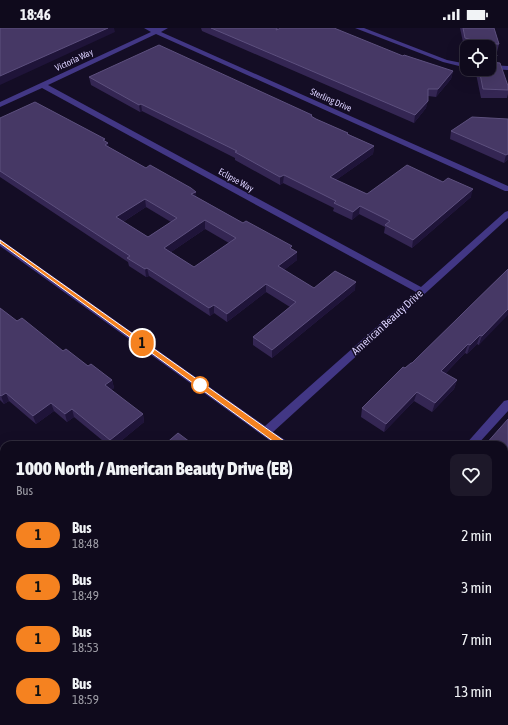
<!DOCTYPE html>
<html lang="en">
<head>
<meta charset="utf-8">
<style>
	body { margin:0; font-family:"Asap Condensed",sans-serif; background:#1d1829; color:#f1f3f6; height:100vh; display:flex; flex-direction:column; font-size:15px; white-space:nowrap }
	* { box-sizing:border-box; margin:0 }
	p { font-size:13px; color:#9b9aa3 }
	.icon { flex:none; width:22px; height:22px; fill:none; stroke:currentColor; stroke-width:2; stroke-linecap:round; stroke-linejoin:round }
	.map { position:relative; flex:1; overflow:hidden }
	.sheet { position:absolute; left:0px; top:413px; width:508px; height:284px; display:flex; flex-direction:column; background:#0f0a1c; border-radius:12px 12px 0 0; box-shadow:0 4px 16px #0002,0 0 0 1px #2f2b3b }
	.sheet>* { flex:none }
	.badge { padding:0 8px; border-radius:13px; font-size:14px; line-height:26px }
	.controls { position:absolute; left:460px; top:12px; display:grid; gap:8px }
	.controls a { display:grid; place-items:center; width:36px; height:36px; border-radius:8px; background:#0f0a1c; box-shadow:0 4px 16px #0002,0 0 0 1px #2f2b3b; font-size:20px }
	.map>.badge { position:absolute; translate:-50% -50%; box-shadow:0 0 0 2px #fff }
	.round { display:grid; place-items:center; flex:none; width:42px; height:42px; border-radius:8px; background:#1d1829 }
	.head { display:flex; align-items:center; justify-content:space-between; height:68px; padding:0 16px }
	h1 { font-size:19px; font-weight:800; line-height:30px }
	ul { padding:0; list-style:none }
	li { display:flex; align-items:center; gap:12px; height:52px; padding:0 16px }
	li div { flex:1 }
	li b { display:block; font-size:15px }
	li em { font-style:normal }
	li .badge { min-width:44px; font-weight:700; text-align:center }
	.status { display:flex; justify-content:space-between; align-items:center; height:28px; padding:0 20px; background:#0f0a1c; direction:ltr }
	.status svg { height:11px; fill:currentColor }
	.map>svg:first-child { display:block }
</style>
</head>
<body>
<div class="status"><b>18:46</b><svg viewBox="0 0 49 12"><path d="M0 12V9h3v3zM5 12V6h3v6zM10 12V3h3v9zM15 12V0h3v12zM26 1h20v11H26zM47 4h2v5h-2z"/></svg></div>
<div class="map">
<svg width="508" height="697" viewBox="0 0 508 697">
	<rect width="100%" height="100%" fill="#140d25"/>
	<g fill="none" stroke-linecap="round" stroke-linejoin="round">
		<path fill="#423785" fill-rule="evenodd" d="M144 0C153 0 159 0 168 0L161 4 508 158V163H505L156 6 48 57 421 259 505 184 508 183V190L273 404 288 414 289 417H276L0 218V211L265 398 416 264 42 60 0 79V74L151 4Z
			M355 0H364L447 32 467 36V40L443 34Z
			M489 37 508 38V42L489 41Z
			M508 372V383L477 417H465L504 373Z
			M504 567 508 569V582L504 580Z
			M508 627V644L504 646V629Z
			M8 693H24L22 697H6Z
			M460 693H474L472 697H458Z"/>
	</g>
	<path fill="#342653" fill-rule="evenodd" d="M201 0H278V2L403 28 453 43 451 51 436 69 428 68 426 80 414 95 202 3Z
		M460 0H494L499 16 497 24H496L497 28 496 34 508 58V66L507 70H481L475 41H489V19H464Z
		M89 49 312 89 316 91 348 105V106L374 118 373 126 336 152 367 166 471 169 412 220 384 205 385 199 359 186 352 192 333 183 334 180 283 155 280 157 235 132V130L142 83 140 84 91 57Z
		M0 90 105 111V113L109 119 243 195 292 221 297 232 284 242 314 260 355 262 272 330 253 317V309L290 279 266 264 227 294 214 285 210 288 149 248 146 249 129 238 128 234 0 149ZM146 179 171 194 148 209 123 194ZM205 201 229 215 194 239 171 224Z
		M508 91V131L504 135 450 111 451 103Z
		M508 241 479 317 477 316 467 326 465 325 445 346 457 352 454 361 432 384 414 373 384 404 361 389 362 380 405 340 412 335Z
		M0 280 17 293 63 323 112 352 114 360 111 362 143 386 144 394 116 417H108L74 389 67 394 54 383 36 396 9 373 4 376 0 372Z
		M504 417 508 472 504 477Z
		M140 693H179L175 697H144Z
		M268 693H310L314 697H272Z
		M360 693H374L372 697H366Z"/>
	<path fill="#1f1439" d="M108 0H114L115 4 0 57V48Z
		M453 43 451 51 436 69 438 61Z
		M428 73 426 80 414 95 415 87Z
		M141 76 142 83 140 84 139 77Z
		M105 111 106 116 108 115 110 123 106 125 103 112Z
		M374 118 373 126 329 157 330 149Z
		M508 126V131L504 135 506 127Z
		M284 147 283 155 280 157V149Z
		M473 161 471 169 412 220 413 212Z
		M196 164V172L191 166Z
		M145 171 146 179 118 197 116 189Z
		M360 178 359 186 352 192 353 184Z
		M205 192V201L165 228 164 220Z
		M297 224V232L278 247V238Z
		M147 240 149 248 146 249 145 241Z
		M356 254 355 262 272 330V322Z
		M266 256V264L227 294V286Z
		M214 277V285L210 288 209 280Z
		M508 281V287L479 317 482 308Z
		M480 307 477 316 467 326 470 317Z
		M468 316 465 325 439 352 441 343Z
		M112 352 114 360 107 365 105 357Z
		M457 352 454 361 432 384 435 375Z
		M417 364 414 373 384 404 386 396Z
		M6 365 9 373 4 376 1 368Z
		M51 375 54 383 36 396 33 388Z
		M72 381 74 389 67 394 65 386Z
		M143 386 144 394 116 417H111L110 412Z
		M508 467V472L504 477V475Z
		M0 574 2 578 0 580Z
		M4 625V635L0 639V629Z
		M126 693H131L128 696Z
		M172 693H179L175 697H168Z"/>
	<path fill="#463865" stroke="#5d507e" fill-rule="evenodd" d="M0 0H108L0 48Z
		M211 0H277L276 2 281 0H334L403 28 404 27 453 43 438 61H428V73L415 87Z
		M463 0H494L499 16H493L497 28H490V33L491 34 500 35 508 58V62L483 61 479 41H489V19H474L472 12 465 10Z
		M159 17 312 87 311 88 316 91 348 105 347 106 374 118 330 149 367 166 407 137 443 154 448 150 473 161 413 212 385 197 390 193 360 178 353 184 334 175 336 173 284 147 280 149 235 124 237 123 141 76 139 77 89 49Z
		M35 74 105 111 103 112 108 115 105 117 146 140 150 137 191 160 196 164 191 166 243 195 246 193 292 218 290 220 297 224 278 238 314 260 335 243 356 254 272 322 253 309 296 274 266 256 227 286 214 277 209 280 147 240 145 241 127 230 130 228 0 143V90ZM145 171 177 190 148 209 116 189ZM205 192 236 210 194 239 164 220Z
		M472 89 508 91V126L506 127 451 103Z
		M508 241V281L482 308 480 307 470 317 468 316 441 343 457 352 435 375 417 364 386 396 362 380 403 339 405 340 411 335H412Z
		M0 280 17 293 22 290 63 323 66 321 88 338 91 336 112 352 105 357 143 386 110 412 72 381 65 386 51 375 33 388 6 365 1 368 0 367Z
		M508 391V467L507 468 504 465V417H485Z
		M178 405 194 417H164Z
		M0 594 4 599V625L0 629Z
		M143 693H172L168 697H147Z
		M274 693H310L314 697H279Z"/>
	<path fill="#f58220" stroke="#fff" d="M0 212 287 415 288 417 287 419H281L0 215Z"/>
	<circle fill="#fff" stroke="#f58220" stroke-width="2" cx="200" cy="357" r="8"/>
	<g text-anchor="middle" stroke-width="3" stroke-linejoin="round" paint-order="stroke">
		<g font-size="9" fill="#dbd1ff" stroke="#140d25">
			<text transform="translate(74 32) rotate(-25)" y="3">Victoria Way</text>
			<text transform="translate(331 72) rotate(24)" y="3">Sterling Drive</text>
			<text transform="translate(236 152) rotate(29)" y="3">Eclipse Way</text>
		</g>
		<g font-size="11" fill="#dbd1ff" stroke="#140d25">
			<text transform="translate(387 294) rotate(-42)" y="4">American Beauty Drive</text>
		</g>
	</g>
</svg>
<div class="controls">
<a><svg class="icon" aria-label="locate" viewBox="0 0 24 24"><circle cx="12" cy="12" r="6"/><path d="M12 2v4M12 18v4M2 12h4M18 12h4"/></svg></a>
</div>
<b class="badge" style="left:142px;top:315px;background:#f58220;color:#111">1</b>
<section class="sheet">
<div class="head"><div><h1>1000 North / American Beauty Drive (EB)</h1><p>Bus</p></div><a class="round"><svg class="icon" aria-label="heart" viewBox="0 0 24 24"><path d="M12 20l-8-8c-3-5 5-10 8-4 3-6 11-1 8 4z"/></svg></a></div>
<ul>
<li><span class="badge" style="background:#f58220;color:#111">1</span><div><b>Bus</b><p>18:48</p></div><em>2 min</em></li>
<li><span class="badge" style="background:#f58220;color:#111">1</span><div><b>Bus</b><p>18:49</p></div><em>3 min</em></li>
<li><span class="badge" style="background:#f58220;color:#111">1</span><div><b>Bus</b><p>18:53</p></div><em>7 min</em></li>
<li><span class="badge" style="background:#f58220;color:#111">1</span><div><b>Bus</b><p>18:59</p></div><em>13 min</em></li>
</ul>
</section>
</div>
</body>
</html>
